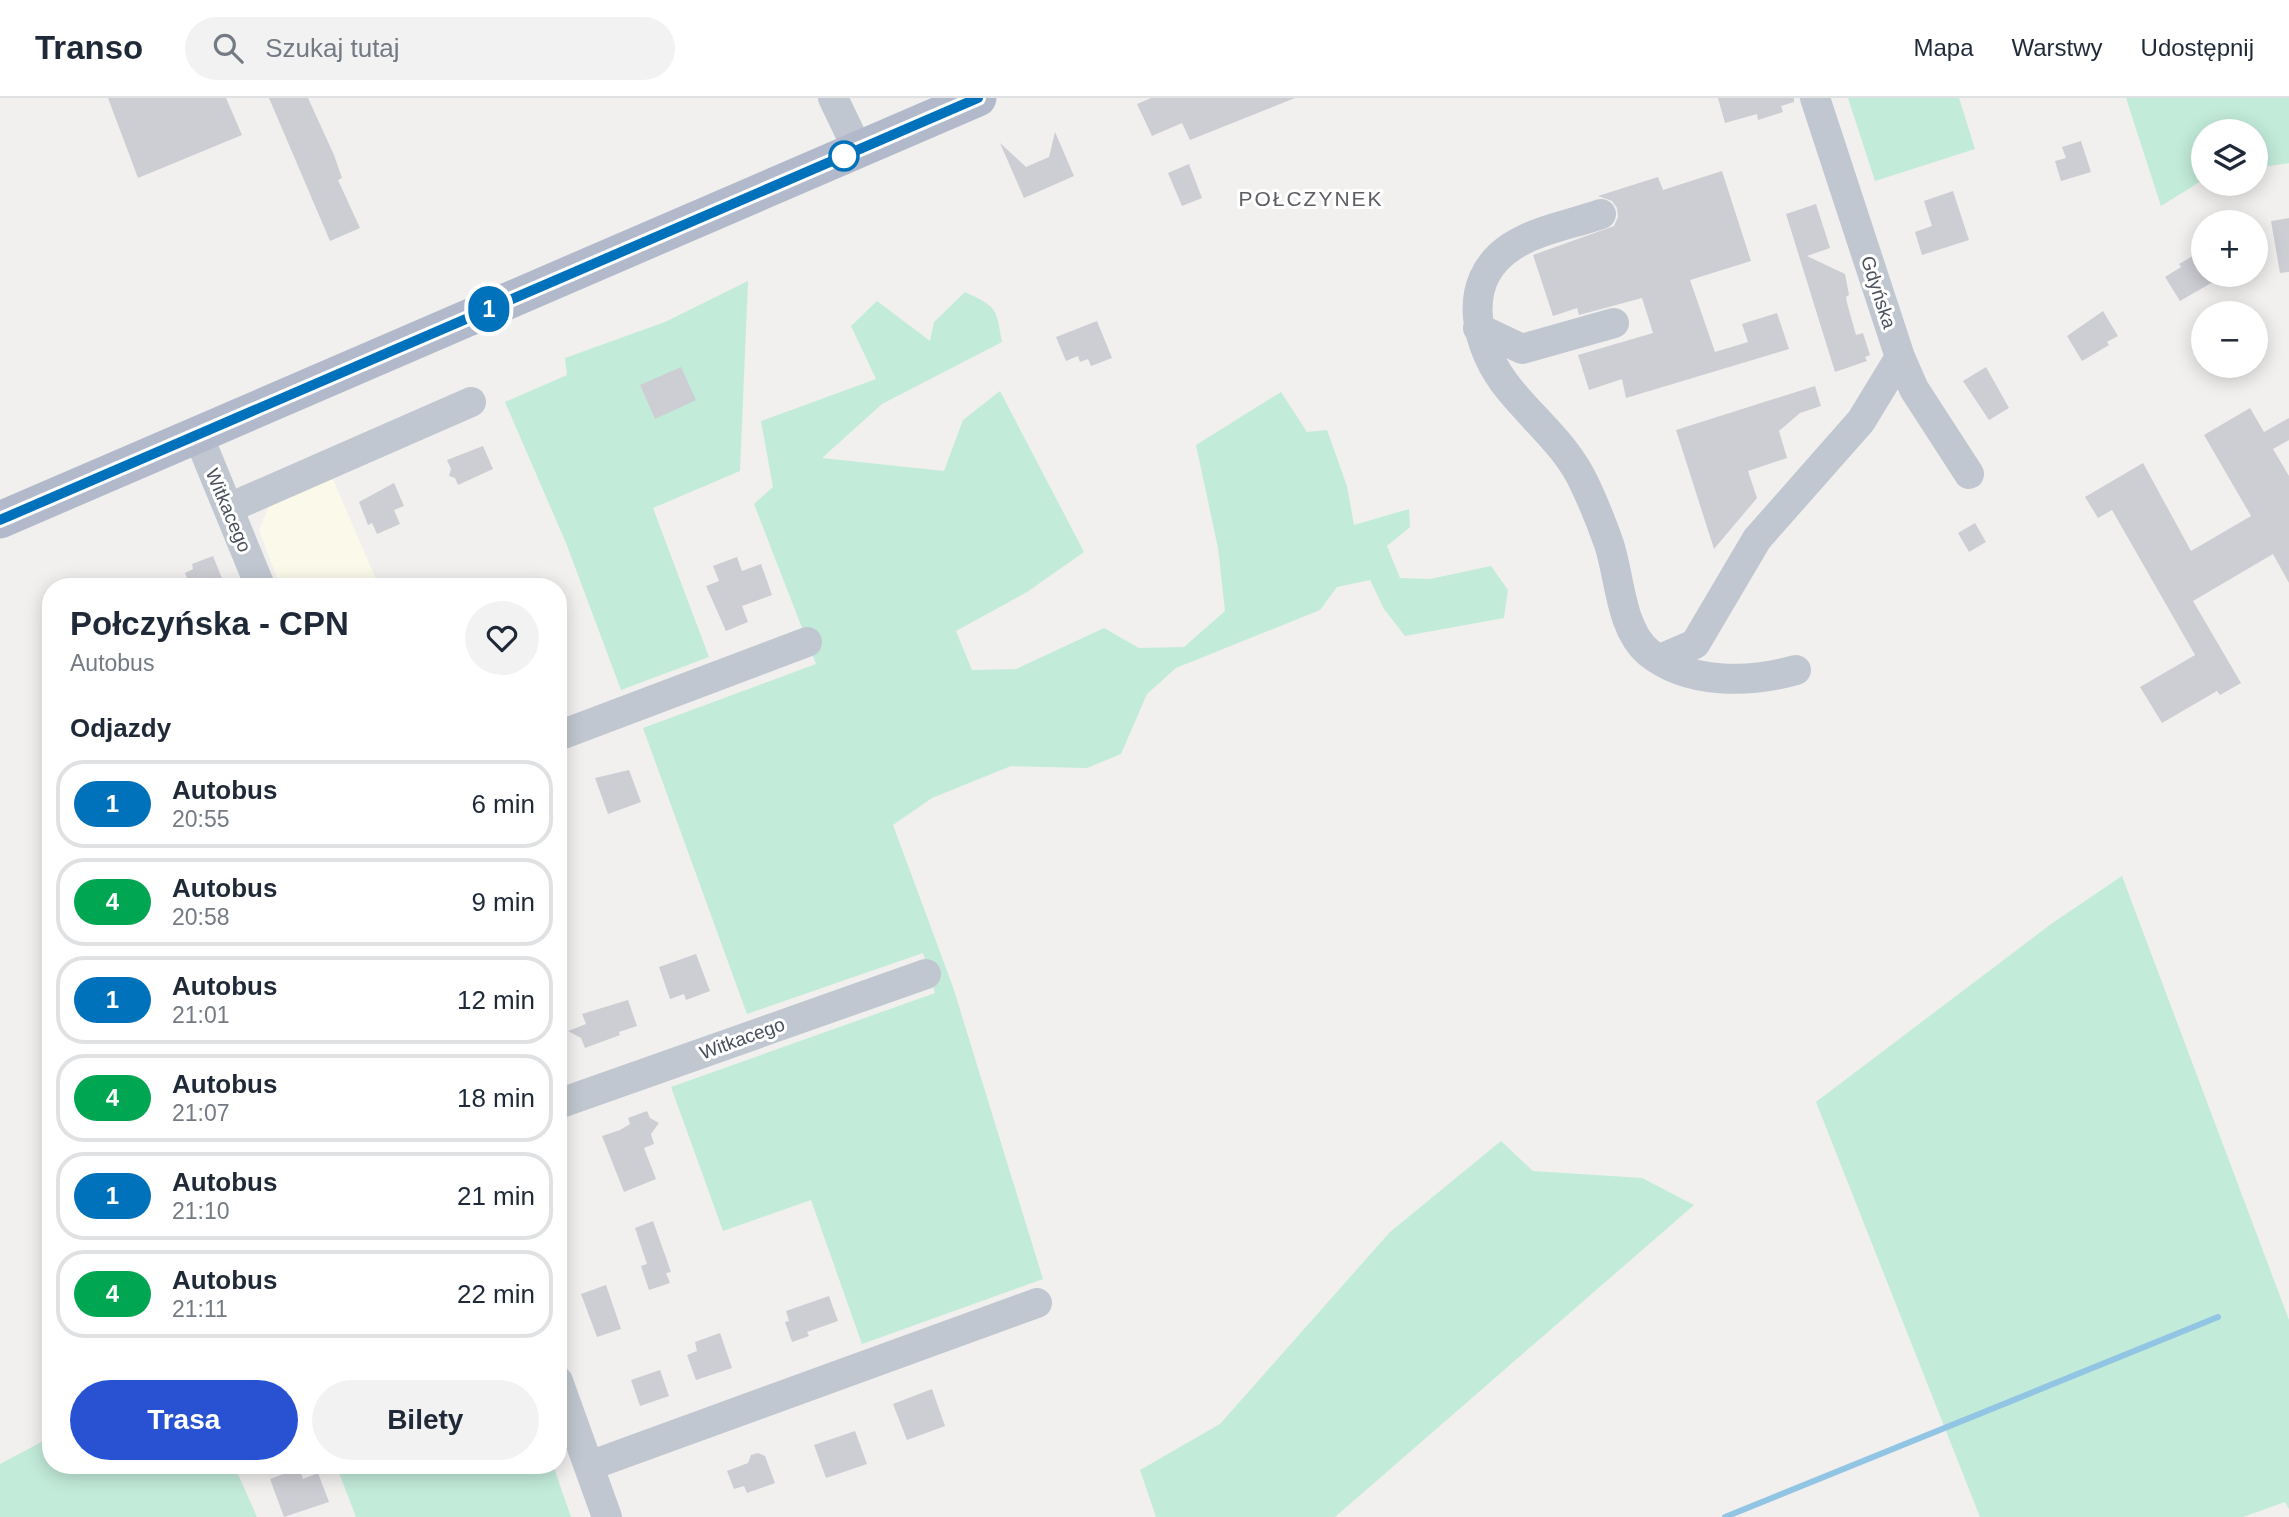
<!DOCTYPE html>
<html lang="pl">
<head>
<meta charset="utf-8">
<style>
	body { margin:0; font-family:Arial,sans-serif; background:#f2f2f3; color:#1f2937; height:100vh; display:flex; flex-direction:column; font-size:26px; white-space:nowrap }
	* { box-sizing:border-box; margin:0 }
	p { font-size:23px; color:#747a83 }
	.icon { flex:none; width:38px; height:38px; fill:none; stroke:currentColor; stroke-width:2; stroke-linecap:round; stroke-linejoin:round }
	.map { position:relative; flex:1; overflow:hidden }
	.side { position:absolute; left:42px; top:480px; width:525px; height:896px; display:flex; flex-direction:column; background:#fff; border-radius:28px; box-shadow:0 4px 18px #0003 }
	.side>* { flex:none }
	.badge { padding:0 14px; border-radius:23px; font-size:24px; line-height:46px }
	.tools { position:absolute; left:2191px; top:21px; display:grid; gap:14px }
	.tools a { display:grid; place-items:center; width:77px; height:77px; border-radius:50%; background:#fff; box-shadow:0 4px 18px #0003; font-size:35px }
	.map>.badge { position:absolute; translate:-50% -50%; box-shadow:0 0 0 4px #fff }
	h2 { padding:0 28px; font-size:26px; line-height:63px }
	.round { display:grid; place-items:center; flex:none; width:74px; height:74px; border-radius:37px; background:#f2f2f3 }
	.head { display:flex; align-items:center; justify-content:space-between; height:119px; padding:0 28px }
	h1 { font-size:33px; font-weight:800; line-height:52px }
	.primary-button { display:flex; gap:14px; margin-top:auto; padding:14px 28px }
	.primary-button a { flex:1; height:80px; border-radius:42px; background:#2952d2; color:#fff; font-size:28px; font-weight:800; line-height:80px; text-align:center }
	.primary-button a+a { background:#f2f2f3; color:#1f2937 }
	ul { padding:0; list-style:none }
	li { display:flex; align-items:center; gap:21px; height:88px; margin:0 14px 10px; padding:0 14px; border:4px solid #e0e1e3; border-radius:28px }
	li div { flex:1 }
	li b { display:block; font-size:26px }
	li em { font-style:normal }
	li .badge { min-width:77px; font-weight:700; text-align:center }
	header { display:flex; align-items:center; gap:42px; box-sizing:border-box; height:98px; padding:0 35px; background:#fff; border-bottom:2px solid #e0e1e3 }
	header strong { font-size:33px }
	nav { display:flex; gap:38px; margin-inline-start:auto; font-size:24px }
	.search { width:490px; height:63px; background:#f2f2f3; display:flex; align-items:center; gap:18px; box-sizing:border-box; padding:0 24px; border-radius:38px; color:#747a83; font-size:26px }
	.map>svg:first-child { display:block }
</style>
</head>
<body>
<header>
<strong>Transo</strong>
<div class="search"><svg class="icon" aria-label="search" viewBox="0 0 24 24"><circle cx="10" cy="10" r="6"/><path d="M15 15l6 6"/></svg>Szukaj tutaj</div>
<nav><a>Mapa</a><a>Warstwy</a><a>Udostępnij</a></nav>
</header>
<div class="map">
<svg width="2289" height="1419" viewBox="0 0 2289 1419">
	<rect width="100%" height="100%" fill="#f1f0ef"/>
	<path fill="#faf9ea" d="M332 379 379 488H280L259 432 269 408Z"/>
	<path fill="#c2ebda" d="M1848 0H1959L1975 51 1875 83Z
		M2126 0H2289V65L2256 70V33H2203V82L2161 108Z
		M748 183 740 373 653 410 709 559 621 592 566 445 505 304 567 277 565 260 665 224Z
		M965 194C997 209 996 209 1002 244L882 306 822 360 944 373 963 322 1000 293 1084 454 1027 494 956 533 972 572 1016 571 1104 530 1139 550 1184 549 1225 513 1218 450 1196 347 1281 294 1307 334 1327 332 1347 388 1354 427 1409 411 1410 429 1387 448 1400 480 1430 481 1491 468 1508 492 1504 520 1405 538 1384 511 1370 482 1337 489 1320 512 1176 570 1147 596 1121 656 1087 670 1011 668 932 700 893 727 953 889 1043 1181 862 1246 811 1102 723 1133 671 989 935 895 923 855 747 916 643 630 816 566 754 406 773 389 761 323 876 281 851 228 877 203 930 243 934 224Z
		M2122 778 2289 1222V1411L2285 1404 2243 1419H1980L1816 1004 2051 826Z
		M1501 1043 1533 1073 1642 1080 1694 1107 1335 1419H1156L1140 1372 1220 1326 1390 1134Z
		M51 1339V1367H234L257 1419H0V1366Z
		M336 1367H553L571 1419H356Z"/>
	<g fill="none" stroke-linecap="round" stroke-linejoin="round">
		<path stroke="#92c4e4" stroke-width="6" d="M1725 1419 2218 1219"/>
	</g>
	<path fill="#cdcdd4" d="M108 0H226L242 37 138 80Z
		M269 0H308L334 57 342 80 338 82 360 130 330 143Z
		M1151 0H1295L1190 42 1182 25 1152 38 1137 6Z
		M1718 0H1794V4L1781 8 1783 14 1777 16 1758 22 1757 16 1725 25Z
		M1055 34 1074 78 1024 100 1000 45 1026 69 1049 59Z
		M2081 43 2091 74 2061 83 2055 63 2066 60 2062 49Z
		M1189 66 1202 100 1182 108 1168 75Z
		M1722 73 1751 163 1690 182 1715 254 1748 244 1742 226 1777 215 1789 251 1626 300 1622 281 1589 292 1578 257 1653 235 1642 200 1579 217 1577 210 1553 218 1533 157 1614 128 1618 119 1617 110 1612 103 1598 98 1658 79 1663 92Z
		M1953 93 1969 142 1922 157 1915 134 1932 128 1924 103Z
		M1816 106 1830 150 1807 158 1845 176 1849 197 1846 199 1847 205 1856 237 1863 235 1870 257 1865 259 1867 263 1835 274 1786 116Z
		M2289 120V174L2280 175 2271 123Z
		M2203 152V177H2225L2180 203 2165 179 2181 169 2179 166Z
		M2103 213 2118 238 2107 244 2109 247 2082 263 2067 238Z
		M1097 223 1112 260 1091 268 1088 261 1080 264 1078 258 1066 263 1056 239Z
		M681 269 696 302 655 321 640 287Z
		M1986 269 2009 310 1989 322 1963 283Z
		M1815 288 1821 308 1800 315 1779 333 1787 360 1748 373 1757 400 1714 451 1676 332Z
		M2250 310 2264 334 2289 320V342L2273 351 2289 378V485L2273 456 2193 503 2241 585 2220 597 2217 593 2162 625 2140 589 2195 557 2112 412 2098 420 2085 399 2143 365 2191 453 2251 418 2204 337Z
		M483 348 493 371 458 387 455 380 449 378 451 371 447 362Z
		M394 385 404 408 394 412 400 426 377 436 372 425 368 427 359 404Z
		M1975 425 1986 444 1969 454 1958 435Z
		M213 458 225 488H190L185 475 193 471 192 466Z
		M737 459 742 473 761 466 772 497 742 508 748 524 726 533 706 488 719 483 713 468Z
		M629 672 641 704 608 716 595 680Z
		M696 856 710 893 686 902 684 896 670 901 659 869Z
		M628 902 637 928 619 934 620 937 585 950 581 940 568 933 586 926 582 916Z
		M647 1013 650 1020 659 1025 651 1036 654 1046 644 1050 656 1081 624 1094 602 1038 620 1032 630 1026 628 1020Z
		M653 1123 671 1174 666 1175 670 1185 649 1192 641 1168 647 1166 635 1130Z
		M606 1187 621 1231 597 1239 581 1196Z
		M829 1198 838 1223 807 1234 809 1238 792 1244 785 1224 789 1223 786 1213Z
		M720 1235 732 1270 696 1282 687 1257 697 1253 695 1244Z
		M660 1272 669 1298 640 1308 631 1282Z
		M932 1291 945 1328 907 1342 893 1306Z
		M855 1333 867 1366 826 1380 814 1347Z
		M758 1355 765 1358 775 1385 747 1395 744 1388 734 1391 727 1373 748 1365 751 1357Z
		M299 1370 303 1381 318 1375 329 1404 284 1419 270 1381Z"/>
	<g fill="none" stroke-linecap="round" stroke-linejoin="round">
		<path stroke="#c1c7d0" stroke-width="30" d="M833 0 858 52
			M1815 0 1900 259 1914 291 1969 376
			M1601 116C1573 126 1536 132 1511 149 1458 184 1476 251 1510 292 1536 324 1568 349 1585 387 1594 406 1602 426 1609 446 1620 479 1620 530 1648 554 1688 587 1750 585 1796 572
			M1478 230 1522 251 1614 225
			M198 337 260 488
			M229 410 471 304
			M1660 561 1695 546 1757 441 1861 323 1900 259
			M558 638 807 544
			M558 1006 926 876
			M558 1283 607 1419
			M589 1368 1037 1205"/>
		<path stroke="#b1b9cb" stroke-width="37" d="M0 422 978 0"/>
	</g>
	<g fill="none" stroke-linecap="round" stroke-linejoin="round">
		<defs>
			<path id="line" d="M0 422 978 0"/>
		</defs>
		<use href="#line" stroke="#fff" stroke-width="16"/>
		<use href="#line" stroke="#0072bc" stroke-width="10"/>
	</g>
	<circle fill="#fff" stroke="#0072bc" stroke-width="3.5" cx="844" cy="58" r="14"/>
	<g text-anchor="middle" stroke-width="6" stroke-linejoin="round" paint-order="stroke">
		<g font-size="19" fill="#494f5b" stroke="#fff">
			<text transform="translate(1879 194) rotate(72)" y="7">Gdyńska</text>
			<text transform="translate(229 412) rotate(67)" y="7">Witkacego</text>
			<text transform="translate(742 940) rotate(-20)" y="7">Witkacego</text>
		</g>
		<g font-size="21" letter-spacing="2" fill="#5c5e63" stroke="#fff">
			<text x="1311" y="108">POŁCZYNEK</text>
		</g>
	</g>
</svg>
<div class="tools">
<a><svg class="icon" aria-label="layers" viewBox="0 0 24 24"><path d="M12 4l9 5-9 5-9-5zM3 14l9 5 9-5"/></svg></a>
<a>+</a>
<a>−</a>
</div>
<b class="badge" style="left:489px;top:211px;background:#0072bc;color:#fff">1</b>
<section class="side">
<div class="head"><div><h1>Połczyńska - CPN</h1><p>Autobus</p></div><a class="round"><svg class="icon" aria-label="heart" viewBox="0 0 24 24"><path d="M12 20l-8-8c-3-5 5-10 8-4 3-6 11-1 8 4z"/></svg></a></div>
<h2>Odjazdy</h2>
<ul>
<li><span class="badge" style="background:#0072bc;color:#fff">1</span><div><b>Autobus</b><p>20:55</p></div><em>6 min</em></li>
<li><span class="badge" style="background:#00a651;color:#fff">4</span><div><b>Autobus</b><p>20:58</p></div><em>9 min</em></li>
<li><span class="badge" style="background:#0072bc;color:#fff">1</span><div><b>Autobus</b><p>21:01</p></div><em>12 min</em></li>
<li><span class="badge" style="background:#00a651;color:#fff">4</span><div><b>Autobus</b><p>21:07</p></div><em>18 min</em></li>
<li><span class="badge" style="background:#0072bc;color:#fff">1</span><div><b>Autobus</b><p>21:10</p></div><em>21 min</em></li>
<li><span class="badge" style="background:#00a651;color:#fff">4</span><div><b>Autobus</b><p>21:11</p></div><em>22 min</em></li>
</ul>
<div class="primary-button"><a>Trasa</a><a>Bilety</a></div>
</section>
</div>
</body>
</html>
